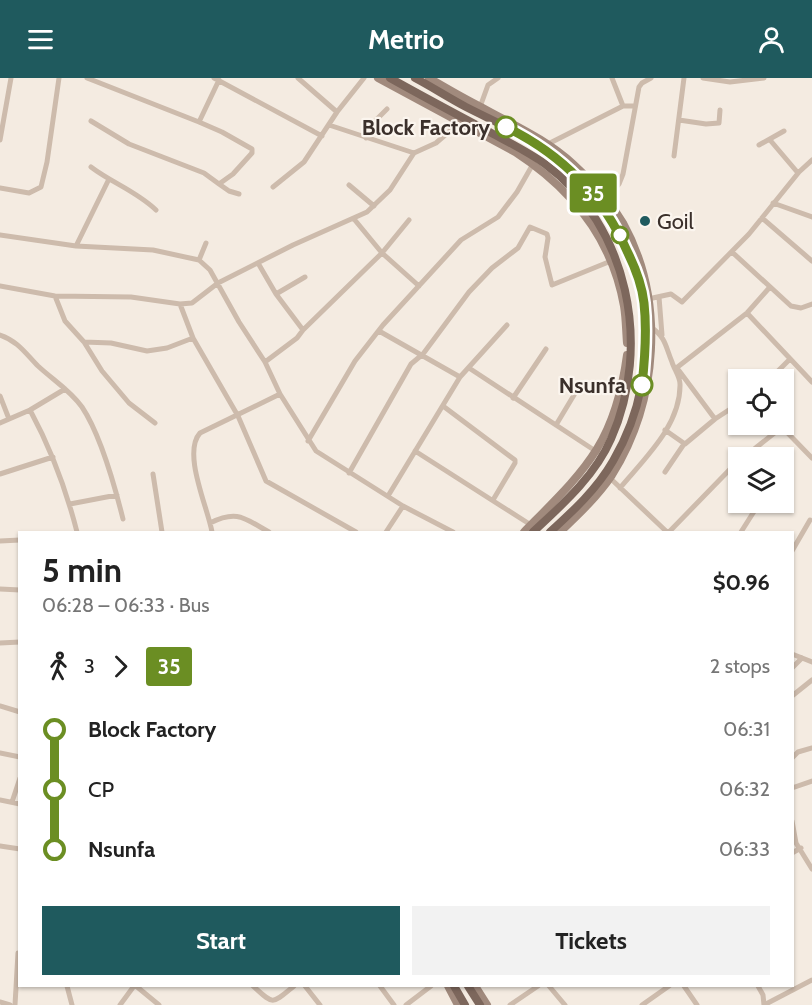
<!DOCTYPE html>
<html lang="en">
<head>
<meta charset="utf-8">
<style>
	body { margin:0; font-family:Cabin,sans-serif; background:#f2f2f2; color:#222; height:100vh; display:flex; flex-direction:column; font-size:22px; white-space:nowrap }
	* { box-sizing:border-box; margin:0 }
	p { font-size:20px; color:#767676 }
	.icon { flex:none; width:33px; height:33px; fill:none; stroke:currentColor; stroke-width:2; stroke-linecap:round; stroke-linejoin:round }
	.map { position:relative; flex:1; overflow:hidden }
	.details { position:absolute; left:18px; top:453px; width:776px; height:456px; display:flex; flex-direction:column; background:#fff; border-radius:0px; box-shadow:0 2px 4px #0004 }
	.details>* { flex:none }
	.badge { padding:0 12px; border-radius:4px; font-size:21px; line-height:39px }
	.tools { position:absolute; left:728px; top:291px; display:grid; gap:12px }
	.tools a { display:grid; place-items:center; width:66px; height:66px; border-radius:0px; background:#fff; box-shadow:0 2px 4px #0004; font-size:30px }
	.map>.badge { position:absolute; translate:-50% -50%; box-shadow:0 0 0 3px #fff }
	.legs { display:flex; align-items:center; gap:9px; height:66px; padding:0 24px; font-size:20px }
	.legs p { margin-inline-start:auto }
	.summary { display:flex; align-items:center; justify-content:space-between; height:102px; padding:0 24px }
	h1 { font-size:33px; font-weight:700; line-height:45px }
	.cta { display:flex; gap:12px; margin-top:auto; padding:12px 24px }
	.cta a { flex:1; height:69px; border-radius:0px; background:#1f5a5e; color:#fff; font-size:24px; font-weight:700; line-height:69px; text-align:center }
	.cta a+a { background:#f2f2f2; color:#222 }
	ul { padding:0 24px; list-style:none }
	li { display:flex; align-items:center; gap:21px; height:60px; font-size:22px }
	li i { display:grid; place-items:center; width:9px; height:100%; margin:0 8px; background:currentColor }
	li i::after { content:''; width:15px; height:15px; margin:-8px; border:4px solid; border-radius:50%; background:#fff }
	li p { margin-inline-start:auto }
	li:first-child i { background:linear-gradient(#0000 50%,currentColor 0) }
	li:last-child i { background:linear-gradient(currentColor 50%,#0000 0) }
	header { display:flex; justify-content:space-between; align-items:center; height:78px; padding:0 24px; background:#1f5a5e; color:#fff; font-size:27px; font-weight:700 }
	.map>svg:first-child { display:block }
</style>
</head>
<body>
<header><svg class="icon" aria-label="menu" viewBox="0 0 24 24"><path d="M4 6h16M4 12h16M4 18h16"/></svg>Metrio<svg class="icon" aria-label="person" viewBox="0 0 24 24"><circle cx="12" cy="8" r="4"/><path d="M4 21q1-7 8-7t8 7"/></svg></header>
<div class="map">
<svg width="812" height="927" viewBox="0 0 812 927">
	<rect width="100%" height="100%" fill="#f4ebe1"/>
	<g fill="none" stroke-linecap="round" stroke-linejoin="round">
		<path stroke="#cdbbac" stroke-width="5" d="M87 0 199 44 222 54 252 71V75L233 96 219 106 204 95 129 66 91 43
			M214 0 322 58
			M298 0 337 34
			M612 0 623 28
			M703 0 730 4 764 0
			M480 29 488 7 498 0
			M679 42 706 46 719 45 720 32
			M199 44 219 2
			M329 47 414 75
			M366 60 375 43 387 31
			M0 62 11 0
			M770 62 798 95
			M548 66 623 28H635
			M759 67 784 53
			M674 78 684 0
			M91 89C112 105 136 113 156 132
			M219 106 229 113 239 116
			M349 107 374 128
			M273 109 304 84 337 34 364 0
			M0 110 29 115 41 109 47 84 59 0
			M607 121 619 106 623 96 639 9 642 5 651 0
			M773 125 812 139
			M762 140 812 183
			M354 141 382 175 419 208
			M0 157 76 168 153 172 199 182 210 192 239 244 265 284 280 316 316 373 403 428 453 454
			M76 168 108 103
			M732 174 791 228 801 230 812 226
			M199 182 206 165
			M258 185 276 216 303 252
			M0 208 55 218 131 219 180 226 192 225 218 205 293 167 367 134 390 112 414 75 436 65 459 45
			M276 216 305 199
			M55 218 65 243 84 264 102 293 129 325 155 345
			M659 219 662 257
			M648 221 671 216 682 224 749 156 799 94 812 82
			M180 226 193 260 238 338 266 403 356 454
			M747 235 812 304
			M379 253 460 299
			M0 257C18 263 26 276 38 288 53 302 70 312 82 329 100 356 115 409 123 441
			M84 264 111 265 147 273 167 270 193 260
			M265 284 297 260 303 252 382 175 409 142
			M469 290 597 374
			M677 290 715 341
			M675 291 747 235 770 209
			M769 302 789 282
			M0 318 9 341
			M513 320 546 271
			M443 328 515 382V385L493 422
			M30 332C51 371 66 411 77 454
			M0 345 30 332 65 311
			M779 346 812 380
			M556 347 577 312
			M665 352 685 366 715 341 738 326
			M308 363 355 283 383 247 461 162 498 139 517 114 533 86
			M415 373 531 447
			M743 380 782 349
			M665 394 684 366
			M349 395 411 286 423 276 469 214 492 190 518 170 530 149 547 156 548 160 545 179 552 207 611 183
			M0 396 53 379
			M153 396 162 454
			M610 400 667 454
			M620 410C645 380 681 347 680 306 680 299 674 291 672 284 665 267 666 260 651 249
			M388 418 460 299 507 247
			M70 426 117 417
			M210 445C238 431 245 441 269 454
			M212 454C208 430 182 375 200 355 227 342 253 329 280 316
			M386 454 403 428
			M669 454 738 383
			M741 454 760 424
			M0 463 20 462
			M792 473 810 442
			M0 511 20 512
			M0 565 20 564
			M792 576 812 584
			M792 590 802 580
			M792 618 812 602
			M0 628 20 634
			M0 675 20 679
			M792 680 798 674 812 670
			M792 710 812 703
			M0 722 20 726
			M12 724 20 700
			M792 743 796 765 812 791
			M0 768 20 771
			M792 775 801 770
			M67 908 72 927
			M136 908 159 927
			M253 908C274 927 271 927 294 908
			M305 908 320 927
			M380 908 394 927
			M549 908 565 927
			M684 908 697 927
			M758 908 763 917 764 927
			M0 924 10 927
			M15 927 18 875
			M120 927 134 908
			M406 927 431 908
			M510 927 538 908
			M642 927 669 908
			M764 927 812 902"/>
		<path stroke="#a18a7d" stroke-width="8" d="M378 0 515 74C572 111 612 160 624 228 626 240 626 253 627 265
			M429 0C446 10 463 20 481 29 513 47 546 61 573 86 592 103 610 123 623 145 666 223 658 323 612 397 598 418 578 437 560 454
			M524 454C584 393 615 367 627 277
			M448 908 458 927
			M475 908 487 927"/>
		<path stroke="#7d675c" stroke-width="8" d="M390 0C422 18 454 35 486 52 506 63 527 73 545 86 629 148 652 268 611 361 595 398 562 427 533 454
			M415 0C432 9 449 20 466 29 503 48 541 63 571 92 651 167 669 288 613 383 597 411 573 433 550 454
			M454 908 465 927
			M468 908 480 927"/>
	</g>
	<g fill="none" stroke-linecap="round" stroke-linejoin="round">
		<defs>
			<path id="line-1" d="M506 49C561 76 602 116 627 173 635 189 642 207 644 225 647 252 645 280 642 307"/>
		</defs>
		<use href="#line-1" stroke="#fff" stroke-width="14"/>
		<use href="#line-1" stroke="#6b8e23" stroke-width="9"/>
	</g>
	<g fill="#fff" stroke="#6b8e23" stroke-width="3">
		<circle cx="506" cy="49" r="10"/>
		<circle cx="620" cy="157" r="8"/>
		<circle cx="642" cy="307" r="10"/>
	</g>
	<circle fill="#1f5a5e" stroke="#fbf5ee" stroke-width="2" cx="645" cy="143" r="6"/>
	<g text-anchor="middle" stroke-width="4.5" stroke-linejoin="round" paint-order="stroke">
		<g font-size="22" font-weight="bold" fill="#3b302b" stroke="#fbf5ee" text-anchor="end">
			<text x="490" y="57">Block Factory</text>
			<text x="626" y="315">Nsunfa</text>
		</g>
		<g font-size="22" fill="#3b302b" stroke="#fbf5ee" text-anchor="start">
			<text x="657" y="151">Goil</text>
		</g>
	</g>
</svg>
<div class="tools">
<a><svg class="icon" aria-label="locate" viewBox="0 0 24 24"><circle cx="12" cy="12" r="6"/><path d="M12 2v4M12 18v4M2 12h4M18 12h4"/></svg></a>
<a><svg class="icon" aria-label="layers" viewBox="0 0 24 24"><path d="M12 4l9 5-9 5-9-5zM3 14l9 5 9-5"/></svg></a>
</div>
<b class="badge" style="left:593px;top:115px;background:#6b8e23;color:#fff">35</b>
<section class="details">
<div class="summary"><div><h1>5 min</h1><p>06:28 – 06:33 · Bus</p></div><b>$0.96</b></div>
<div class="legs"><svg class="icon" aria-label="walk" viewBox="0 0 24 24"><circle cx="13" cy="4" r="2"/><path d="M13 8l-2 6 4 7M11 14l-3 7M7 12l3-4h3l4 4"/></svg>3<svg class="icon" aria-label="forward" viewBox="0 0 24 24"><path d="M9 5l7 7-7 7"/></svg><b class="badge" style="background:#6b8e23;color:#fff">35</b><p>2 stops</p></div>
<ul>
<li><i style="color:#6b8e23"></i><b>Block Factory</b><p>06:31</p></li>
<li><i style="color:#6b8e23"></i><span>CP</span><p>06:32</p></li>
<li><i style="color:#6b8e23"></i><b>Nsunfa</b><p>06:33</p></li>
</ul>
<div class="cta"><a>Start</a><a>Tickets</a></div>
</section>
</div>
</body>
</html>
